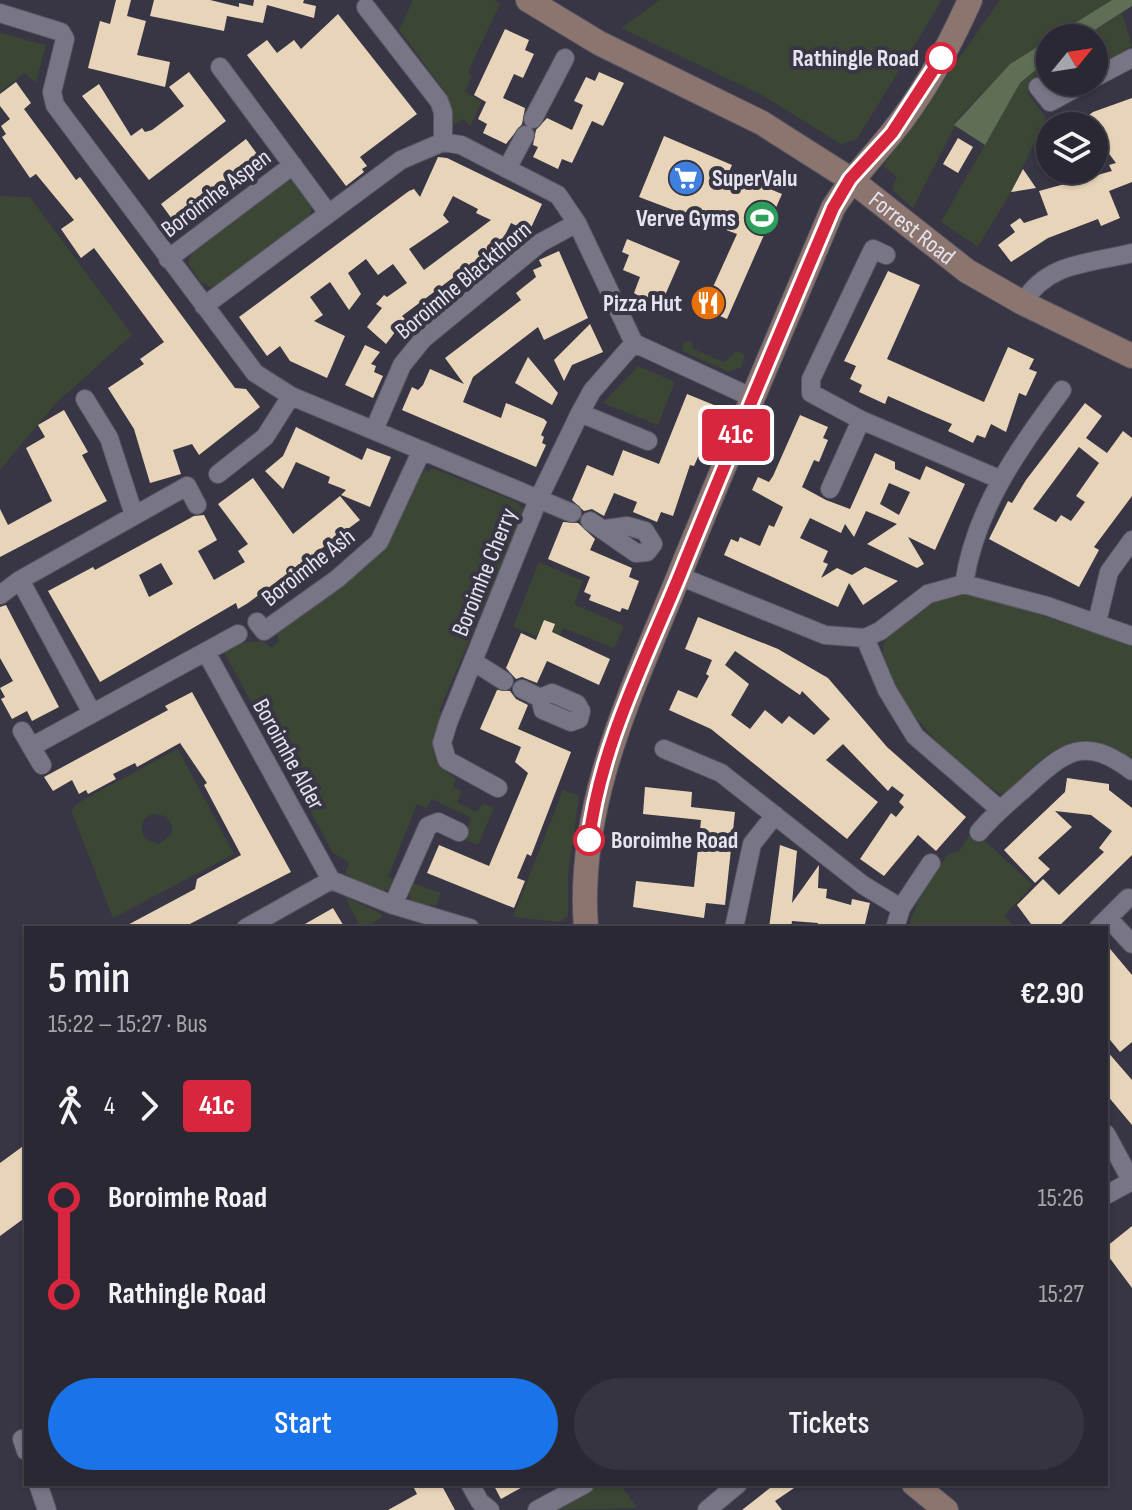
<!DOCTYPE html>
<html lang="en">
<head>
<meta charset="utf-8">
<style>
	body { margin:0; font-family:"Sofia Sans Condensed",sans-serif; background:#36343f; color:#f1f3f6; height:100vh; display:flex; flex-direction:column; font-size:30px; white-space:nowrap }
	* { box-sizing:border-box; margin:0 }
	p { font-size:26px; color:#a5a6ac }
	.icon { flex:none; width:44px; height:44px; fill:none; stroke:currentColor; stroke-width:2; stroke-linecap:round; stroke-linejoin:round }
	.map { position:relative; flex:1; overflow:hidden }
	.side { position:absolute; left:24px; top:926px; width:1084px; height:560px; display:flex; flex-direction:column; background:#2a2833; border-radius:0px; box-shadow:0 2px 6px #0004,0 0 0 2px #46444e }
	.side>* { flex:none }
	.badge { padding:0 16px; border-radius:6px; font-size:28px; line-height:52px }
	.needle { width:52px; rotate:60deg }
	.tools { position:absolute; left:1036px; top:24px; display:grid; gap:16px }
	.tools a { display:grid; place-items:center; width:72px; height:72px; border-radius:50%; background:#2a2833; box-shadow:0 2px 6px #0004,0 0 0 2px #46444e; font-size:40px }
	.map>.badge { position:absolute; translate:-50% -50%; box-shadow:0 0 0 4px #fff }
	.legs { display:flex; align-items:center; gap:12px; height:88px; padding:0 24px; font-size:26px }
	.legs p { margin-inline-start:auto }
	.head { display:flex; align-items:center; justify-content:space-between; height:136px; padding:0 24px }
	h1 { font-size:44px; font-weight:600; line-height:60px }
	.primary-button { display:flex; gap:16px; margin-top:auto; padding:16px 24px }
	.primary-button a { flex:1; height:92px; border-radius:48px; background:#1a73e8; color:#fff; font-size:32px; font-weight:600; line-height:92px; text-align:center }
	.primary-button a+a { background:#36343f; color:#f1f3f6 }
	ul { padding:0 24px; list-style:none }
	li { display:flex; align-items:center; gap:28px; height:96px; font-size:30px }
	li i { display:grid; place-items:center; width:12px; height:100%; margin:0 10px; background:currentColor }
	li i::after { content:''; width:20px; height:20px; margin:-10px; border:6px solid; border-radius:50%; background:#2a2833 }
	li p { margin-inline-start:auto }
	li:first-child i { background:linear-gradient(#0000 50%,currentColor 0) }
	li:last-child i { background:linear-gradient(currentColor 50%,#0000 0) }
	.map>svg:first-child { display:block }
</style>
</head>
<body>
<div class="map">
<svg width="1132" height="1510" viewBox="0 0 1132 1510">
	<rect width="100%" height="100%" fill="#383544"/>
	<path fill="#3b4734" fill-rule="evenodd" d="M413 0H494L500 4 468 72 472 77 465 92 482 101 470 127 464 119 451 126 444 90 399 30Z
		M660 0H942L857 139 841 144 762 95 621 28Z
		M1000 0H1112L1010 64 959 118 913 208 892 190 897 177 883 166Z
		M1122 13 1132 46 1094 69V38H1082Z
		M0 33 46 45 36 83 25 73 0 92Z
		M1050 58V73L1027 92 1046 118 1011 192 978 247 941 222 1020 83Z
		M292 181 312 205 309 219 220 284 210 287 200 282 188 263 192 252 285 182Z
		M0 196 30 197 132 335 56 403 0 470Z
		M691 341 693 349 724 362 737 351 745 355 741 367 729 372 682 351 684 342Z
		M638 366 675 382 658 425 603 403Z
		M432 468 517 502 525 511 439 711 443 714C434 739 429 762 456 778L453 787 462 791 457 802 476 812 484 803 494 808 478 845 463 839 471 818 432 799 427 808 417 804 388 877 397 881 392 889 377 892 345 874 349 862 333 853 224 652 240 643 262 641 271 648 279 641 277 632 388 545 421 475 425 469 428 472Z
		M539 562 583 581 574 604 624 626 614 648 563 628 557 643 550 640 555 625 544 620 537 636 513 627Z
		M948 594H976L1132 645V761C1074 722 1051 747 1010 791L1001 794C966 774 876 692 883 648 887 623 928 602 948 594Z
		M178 749 234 854 113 918 71 810 81 801ZM152 814 166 816 172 825 171 835 159 844 145 839C139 829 141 819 152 814Z
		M563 790 579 796 568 875V916L560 922 513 917Z
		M973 830 1033 885 1004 916 1017 928H908L920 896 948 854 959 851Z
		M410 882 441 893 436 906 430 904V909L413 903 407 890Z
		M345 897 382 914 383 916 367 928H361Z
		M598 1484H620L637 1508 550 1510Z"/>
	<path fill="#5e6f56" d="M1112 0H1132V6L1082 38H1051Z
		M1050 39V58L1020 83 985 145 954 125 1010 64Z"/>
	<path fill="#e8d5b9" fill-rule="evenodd" d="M116 0H131L127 16 146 21 137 55 170 62 165 87 88 68 100 21 110 24Z
		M154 0H210L239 7V3L253 6 254 0H304L303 3 316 6 314 18 267 5 263 23 227 16 224 31 150 16Z
		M338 14 417 114 360 157 367 166 362 169 364 172 346 186 247 55 267 40 277 53 294 40 301 49Z
		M505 29 529 40 525 50 534 54 523 78 514 74 503 98 525 108 522 124 506 144 483 133 487 124 478 119 486 102 474 95Z
		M189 72 226 121 149 180 82 96 99 84 131 136 142 128 145 132 152 130 184 106 169 87Z
		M599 72 624 83 603 126 592 121 572 163 562 159 558 169 533 157 538 147 533 145 536 130 547 118 572 130 583 105 574 101 586 77 595 81Z
		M16 82 31 103 24 109 58 155 76 180 80 177 235 388 246 389 260 407 199 455 192 444 173 450 181 474 150 483 134 429 108 388 144 364 140 359 164 342 94 248 81 258 61 229 74 220 36 174 30 178 2 137 6 134 1 126 10 119 0 106V94Z
		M1132 98V182L1109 191 1120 218 1101 226 1098 219 1048 238 1011 262 998 245 1015 232 1010 225 1020 218 1024 223 1048 215 1039 191 1112 171 1109 165 1116 163 1094 134V126H1075L1093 112Z
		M664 136 732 165 729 172 782 194 727 319 703 309 737 234 639 197Z
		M958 138 973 147 958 173 943 164Z
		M246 139 260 158 175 223 161 204Z
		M438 157 447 158 542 204 529 232 511 223 502 241 402 316 405 319 386 344 367 327 382 308 376 304 384 295 387 297 407 283 393 264 378 275 366 259 348 273 361 294 349 310 330 282 310 297 323 315 314 321 345 336 327 378 290 361 280 346 267 356 239 317 409 191 414 189 420 197ZM453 196 478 209 476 213 491 220 424 270 409 249 449 222 443 215Z
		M1023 169 1036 188 1011 192Z
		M627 239 680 261 659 309 634 293 640 277 623 270 629 255 622 252Z
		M559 251 588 318 544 340 538 327 473 377 463 402 501 418 506 403 544 419 547 422 541 435 544 437 542 443 546 445 536 467 402 410 412 387 418 390 423 385 430 369 464 384 445 358 521 300 516 293 536 277 533 270 542 266 539 260Z
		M888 271 920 285 887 359 984 402 1008 347 1034 359 1029 369 1037 372 1026 396 1019 393 1006 432 991 424 985 438 977 435 973 443 948 431 952 424 924 412 888 396 885 404 859 392 862 385 850 379 856 366 844 361Z
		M590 324 603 352 572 365 564 381 554 360Z
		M365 345 380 352 371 364 376 366 374 372 383 376 373 398 345 385Z
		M528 357 558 393 552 405 515 383Z
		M687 394 714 405 711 413 716 416 694 466 690 465 673 516 661 512 657 522 633 512 637 502 614 493 604 516 592 509 584 511 572 500 587 465 613 476 623 450 659 464Z
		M1085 403 1102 416 1086 438 1107 453 1123 431 1132 438V496L1094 547 1099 550 1079 587 989 539 1008 501 1012 503 1026 480ZM1079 447 1099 463 1076 496 1085 502 1071 521 1061 515 1056 522 1033 509Z
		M64 410 88 452 82 455 107 501 0 557V509L8 525 52 501 26 448 45 437 38 425Z
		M800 415 828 427 823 438 828 440 819 462 814 460 802 487 826 500 850 509 875 453 895 462V469L920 480 926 466 965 484 935 550 908 537 924 564 917 568 867 544 897 524 866 511 854 537 845 524 841 533 810 518 800 538 828 551 823 562 828 564 821 578 837 568 852 575 865 567 898 581 863 605 849 583 838 607 724 555 731 539 738 542 740 537 760 546 769 525 774 527 783 507 752 490 758 477 769 482 773 476ZM889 483 910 492 899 515 880 504Z
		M296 427 362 460 367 448 391 457 370 507 341 495 346 490 328 483 330 477 296 462 283 489 265 471 283 456Z
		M253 478 293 534 340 496 360 520 248 603 238 609 236 603 100 682 48 591 93 567 95 570 194 516 204 515 217 540 198 551 214 580 245 562 238 551 248 544 218 504ZM161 563 173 584 149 597 139 575Z
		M563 522 578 523 595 539 590 550 632 568 629 577 639 581 628 610 622 608 620 612 589 600 591 595 584 592 590 577 548 559Z
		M6 605 59 707 32 721 27 711 12 719 1 699 5 697 0 688 13 681 0 658V607Z
		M698 617 778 649 828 678 887 747 966 817 936 851 918 835 884 876 860 859 891 813 896 817 904 807 899 802 904 795 892 786 888 791 843 744 826 760 878 802 847 839 711 729 669 710 678 690 697 698 709 676 706 674 712 660 685 649ZM735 651 800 695 802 691 830 719 814 735 789 716 782 724 765 710 750 729 731 715 749 684 725 665Z
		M544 620 555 624 552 632 610 659 599 685 547 661 537 683 522 677 516 679 506 668 521 633 536 640Z
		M497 690 510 691 516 699 528 705 518 729 571 752 531 856 527 854 517 878 525 881 514 908 427 873 439 845 489 866 528 773 515 762 521 747 480 729Z
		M192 692 291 872 182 928H122L195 889 197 879 241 855 204 785 207 783 180 743 137 767 135 763 113 774 116 779 88 794 86 790 79 794 72 780 53 791 44 777 168 710 165 706Z
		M1067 778 1109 784V790L1132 808V855L1057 928H1034L1017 905 1043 879 1059 895 1104 852 1099 848 1112 831 1091 815 1055 811 1072 827 1038 858 1050 869 1035 883 1004 850 1065 792Z
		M645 787 692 792 691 807 735 812 725 905 706 903 704 918 633 907 636 881 694 887 701 820 643 814Z
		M780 845 797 851 792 903 819 865 818 888 827 889 826 898 851 905 852 899 870 903 864 928H817L818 923 792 921 791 928H769Z
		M333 908 345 928H298Z
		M1106 944 1132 975V1042L1120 1052 1106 1035Z
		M1106 1050 1132 1080V1125L1106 1094Z
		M26 1144V1217L0 1236V1163Z
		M1132 1226V1288L1106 1253V1247Z
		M412 1484H441L455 1510H388L417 1494Z
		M493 1484H528L501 1499Z
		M775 1484H800L775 1501 782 1510H742Z"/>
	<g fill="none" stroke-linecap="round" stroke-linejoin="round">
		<defs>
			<path id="street" d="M366 7 439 101 443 112V142
				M0 13 61 32 65 39 52 92 55 105 255 373 291 396 572 513
				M220 67 328 213
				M1094 78 1132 58
				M1038 87 1050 102 1087 82
				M533 119 565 58
				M443 142 461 145 558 195 577 223 634 343 751 397
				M508 167 525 135
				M886 255 873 249 811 379V393L861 420 999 479
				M168 259 293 165
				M1023 303C1047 262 1088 264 1132 253
				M204 306 401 160 443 142
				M85 399 109 438 134 515
				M580 413 648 441
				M374 430 402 365 423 339 540 243 577 223
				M218 474 265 437 291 396
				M830 489 861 420
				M590 521 636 553 647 552 653 544 645 531 627 526 606 529
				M679 576 825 635 865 638 880 631 928 594 964 584 1047 606 1132 636
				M20 580 92 713
				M964 584C975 509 1018 450 1062 390
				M0 595 20 580 187 486 197 505
				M257 622 264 631 337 579 379 542 421 452
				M1097 622 1109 572 1132 540
				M865 638 887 690 915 736 998 808
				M206 652 331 880
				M474 662 504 681
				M522 689 540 698 552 693 577 704 581 711 579 719 571 722 543 710 540 698
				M22 731 42 765
				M31 747 238 634
				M664 749 721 773 863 885 901 908
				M498 788 447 760 442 743 448 723 538 500 580 413 592 391 634 343
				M979 832C994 814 1007 804 1024 789 1064 752 1083 734 1132 771
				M393 905 428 826 438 822 459 832
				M1108 918 1132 944
				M246 928 331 880 393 905 470 928
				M734 928 752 844 775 815
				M895 928 901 908 931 863
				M1098 928 1128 898
				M1106 1134 1132 1182
				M1106 1195 1132 1181
				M22 1439 26 1451
				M38 1484 47 1510
				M470 1484 480 1502 490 1510
				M537 1510 585 1484
				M707 1510 738 1484"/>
			<g id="secondary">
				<path id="s1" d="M528 0 599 43 762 123 850 179 967 271 1023 303 1132 356"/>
				<path d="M586 928C576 802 634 687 680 573 730 450 782 329 833 208 850 180 871 159 891 134 924 94 949 47 970 0"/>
				<path d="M914 1484 946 1510"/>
			</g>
		</defs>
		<use href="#street" stroke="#565461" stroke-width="20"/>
		<use href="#secondary" stroke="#565461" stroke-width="26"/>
		<use href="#street" stroke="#787586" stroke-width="18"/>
		<use href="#secondary" stroke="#8c756f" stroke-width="24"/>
	</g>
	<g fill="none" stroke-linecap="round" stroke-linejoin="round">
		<defs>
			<path id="line-1" d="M589 840C600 748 644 662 679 577 729 453 781 331 833 208L850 179 892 133 941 58"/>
		</defs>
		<use href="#line-1" stroke="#fff" stroke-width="18"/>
		<use href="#line-1" stroke="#d7263d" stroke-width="12"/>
	</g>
	<defs>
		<symbol id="supermarket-disc" viewBox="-11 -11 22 22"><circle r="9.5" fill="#3f7fe0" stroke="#383544"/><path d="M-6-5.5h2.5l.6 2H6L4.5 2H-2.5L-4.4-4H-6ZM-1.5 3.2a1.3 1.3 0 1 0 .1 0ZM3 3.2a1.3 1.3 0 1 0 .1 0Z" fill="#fff"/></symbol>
		<symbol id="stadium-disc" viewBox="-11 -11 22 22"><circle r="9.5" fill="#2e9e5b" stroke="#383544"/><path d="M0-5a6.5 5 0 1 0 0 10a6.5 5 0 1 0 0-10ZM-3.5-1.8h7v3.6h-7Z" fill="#fff"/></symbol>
		<symbol id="restaurant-disc" viewBox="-11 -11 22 22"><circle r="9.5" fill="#e8710a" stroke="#383544"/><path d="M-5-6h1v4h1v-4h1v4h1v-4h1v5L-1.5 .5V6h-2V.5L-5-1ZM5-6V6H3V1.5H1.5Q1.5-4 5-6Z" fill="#fff"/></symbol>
	</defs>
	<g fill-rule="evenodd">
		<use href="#supermarket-disc" x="666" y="158" width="40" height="40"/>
		<use href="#stadium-disc" x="742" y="198" width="40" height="40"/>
		<use href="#restaurant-disc" x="688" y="283" width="40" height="40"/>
	</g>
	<g fill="#fff" stroke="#d7263d" stroke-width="4">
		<circle cx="941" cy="58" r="14"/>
		<circle cx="589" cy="840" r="14"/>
	</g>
	<g text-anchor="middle" stroke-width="8" stroke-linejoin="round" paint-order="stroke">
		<g font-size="24" font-weight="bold" fill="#e5e4ee" stroke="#383544" text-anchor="end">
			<text x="919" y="66">Rathingle Road</text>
			<text x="611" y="848" text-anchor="start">Boroimhe Road</text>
		</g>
		<g font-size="24" font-weight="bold" fill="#e5e4ee" stroke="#383544" text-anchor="end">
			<text x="712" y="186" text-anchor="start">SuperValu</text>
			<text x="736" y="226">Verve Gyms</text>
			<text x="682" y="311">Pizza Hut</text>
		</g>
		<g font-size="24" fill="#e5e4ee" stroke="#383544">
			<text transform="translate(216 193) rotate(-37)" y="8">Boroimhe Aspen</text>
			<text dy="8" stroke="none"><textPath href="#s1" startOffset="448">Forrest Road</textPath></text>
			<text transform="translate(463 280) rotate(-40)" y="8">Boroimhe Blackthorn</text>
			<text transform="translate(308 567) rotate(-38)" y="8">Boroimhe Ash</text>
			<text transform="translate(484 572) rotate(-68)" y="8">Boroimhe Cherry</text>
			<text transform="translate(289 754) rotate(61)" y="8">Boroimhe Alder</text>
		</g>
	</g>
</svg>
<div class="tools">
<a><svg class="needle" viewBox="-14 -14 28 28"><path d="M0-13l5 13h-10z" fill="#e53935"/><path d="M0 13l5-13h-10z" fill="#a5a6ac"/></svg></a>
<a><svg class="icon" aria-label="layers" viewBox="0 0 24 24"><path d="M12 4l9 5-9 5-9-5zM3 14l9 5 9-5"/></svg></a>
</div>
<b class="badge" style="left:736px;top:435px;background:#d7263d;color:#fff">41c</b>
<section class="side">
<div class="head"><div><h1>5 min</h1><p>15:22 – 15:27 · Bus</p></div><b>€2.90</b></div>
<div class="legs"><svg class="icon" aria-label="walk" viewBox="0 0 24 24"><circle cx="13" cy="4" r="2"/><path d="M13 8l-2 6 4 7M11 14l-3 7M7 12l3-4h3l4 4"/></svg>4<svg class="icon" aria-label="forward" viewBox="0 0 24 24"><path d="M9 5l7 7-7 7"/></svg><b class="badge" style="background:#d7263d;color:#fff">41c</b></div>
<ul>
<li><i style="color:#d7263d"></i><b>Boroimhe Road</b><p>15:26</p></li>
<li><i style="color:#d7263d"></i><b>Rathingle Road</b><p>15:27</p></li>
</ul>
<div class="primary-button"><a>Start</a><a>Tickets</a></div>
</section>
</div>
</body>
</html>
